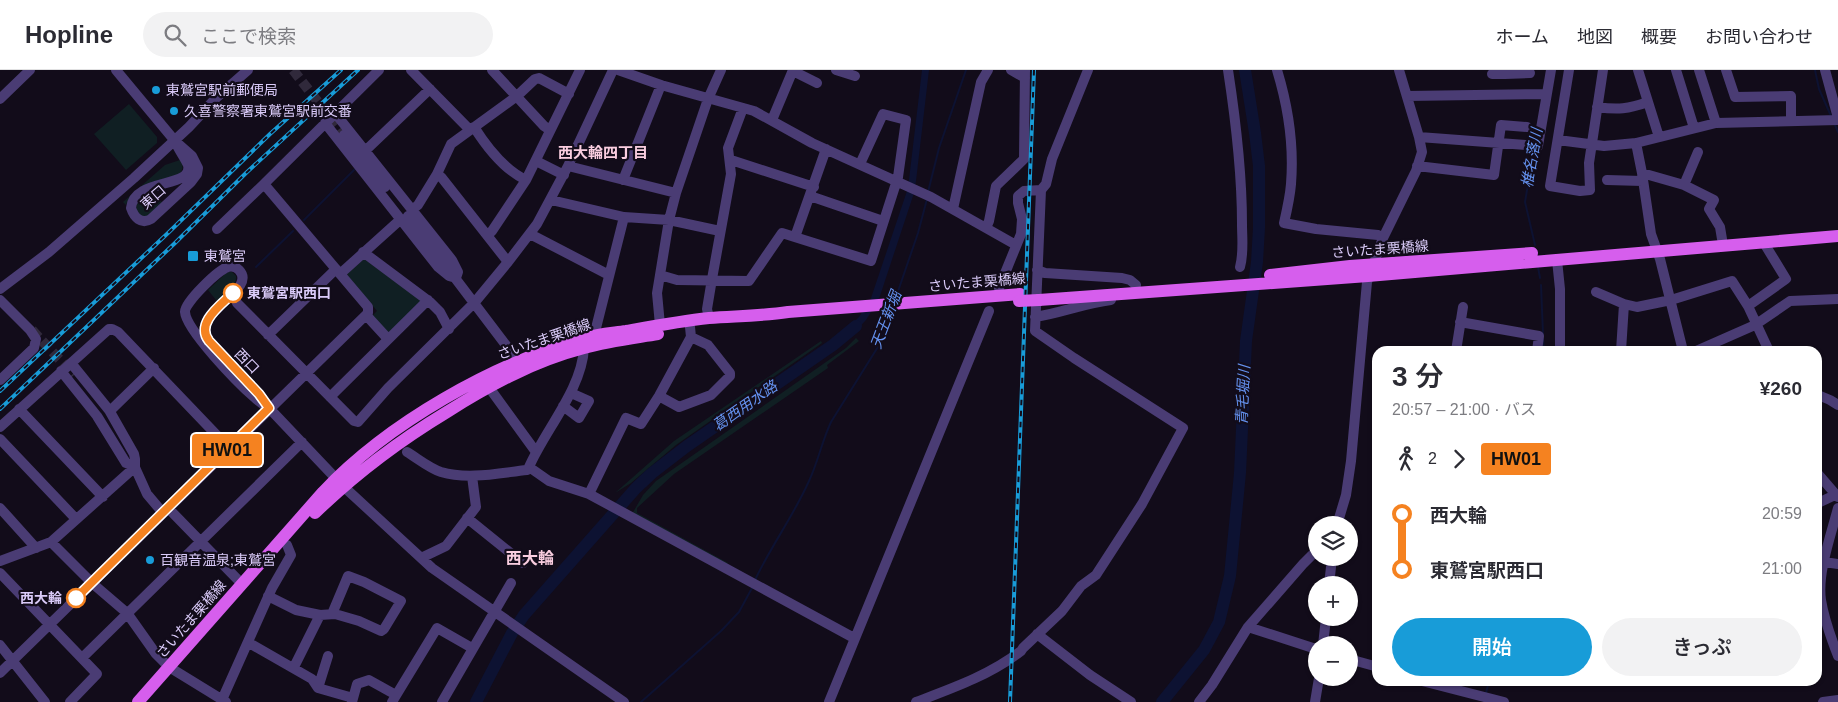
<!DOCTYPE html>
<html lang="ja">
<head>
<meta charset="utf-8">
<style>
	body { margin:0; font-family:Arial,"Noto Sans JP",sans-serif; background:#f2f2f3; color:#2b2b33; height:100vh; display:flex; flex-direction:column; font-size:19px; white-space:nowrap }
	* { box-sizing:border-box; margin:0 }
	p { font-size:16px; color:#7c7c81 }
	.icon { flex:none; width:28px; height:28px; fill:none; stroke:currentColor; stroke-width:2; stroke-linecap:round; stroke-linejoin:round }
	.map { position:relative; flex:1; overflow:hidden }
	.side { position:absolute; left:1372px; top:276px; width:450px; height:340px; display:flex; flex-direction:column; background:#fff; border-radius:15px; box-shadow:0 1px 4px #0004 }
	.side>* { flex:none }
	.badge { padding:0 10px; border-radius:4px; font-size:18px; line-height:32px }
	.fabs { position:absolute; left:1308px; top:446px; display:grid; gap:10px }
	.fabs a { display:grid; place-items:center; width:50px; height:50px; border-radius:50%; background:#fff; box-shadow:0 1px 4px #0004; font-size:25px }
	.map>.badge { position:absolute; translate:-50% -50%; box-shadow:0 0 0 2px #fff }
	.legs { display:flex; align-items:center; gap:8px; height:55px; padding:0 20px; font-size:16px }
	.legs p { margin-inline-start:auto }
	.summary { display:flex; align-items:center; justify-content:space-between; height:85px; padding:0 20px }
	h1 { font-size:28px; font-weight:600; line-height:38px }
	.primary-button { display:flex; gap:10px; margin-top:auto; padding:10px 20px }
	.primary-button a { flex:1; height:58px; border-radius:30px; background:#189cd8; color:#fff; font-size:20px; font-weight:600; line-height:58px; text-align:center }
	.primary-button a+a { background:#f2f2f3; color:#2b2b33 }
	ul { padding:0 20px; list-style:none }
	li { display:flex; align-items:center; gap:18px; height:55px; font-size:19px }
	li i { display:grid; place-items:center; width:8px; height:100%; margin:0 6px; background:currentColor }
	li i::after { content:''; width:12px; height:12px; margin:-6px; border:4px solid; border-radius:50%; background:#fff }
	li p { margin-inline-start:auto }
	li:first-child i { background:linear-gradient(#0000 50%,currentColor 0) }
	li:last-child i { background:linear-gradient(currentColor 50%,#0000 0) }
	header { display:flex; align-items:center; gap:30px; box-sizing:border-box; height:70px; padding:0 25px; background:#fff; border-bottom:1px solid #e1e1e2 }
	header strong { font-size:24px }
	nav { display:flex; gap:28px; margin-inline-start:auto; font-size:18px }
	.search { width:350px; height:45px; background:#f2f2f3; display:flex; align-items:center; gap:12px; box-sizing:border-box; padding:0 18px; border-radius:28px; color:#7c7c81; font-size:19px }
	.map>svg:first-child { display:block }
</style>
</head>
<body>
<header>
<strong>Hopline</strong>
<div class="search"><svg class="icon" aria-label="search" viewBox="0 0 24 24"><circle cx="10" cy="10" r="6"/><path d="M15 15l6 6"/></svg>ここで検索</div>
<nav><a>ホーム</a><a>地図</a><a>概要</a><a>お問い合わせ</a></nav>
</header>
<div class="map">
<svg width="1838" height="632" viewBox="0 0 1838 632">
	<rect width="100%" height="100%" fill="#120c1a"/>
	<path fill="#101f23" d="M129 34 157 67V73L126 100 94 64Z
		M180 90C184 95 183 100 179 105 160 111 134 114 126 135L123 132 165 95Z
		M150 122 163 133 147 147 141 146 136 140 137 130Z
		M364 189 422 231 390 263H386L372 248 373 245 377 241 348 206 347 204Z
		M229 202H232L236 206C237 216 225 229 216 230L208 220 225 204Z
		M856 268 859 271 827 295 828 298 674 404 637 438V443L728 493 726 495 632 444 643 425 656 411 846 278Z
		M821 271 822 273 676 375 631 413 615 423 674 371Z"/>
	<path fill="#0d1232" d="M922 0H929L916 111 913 126 879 229 866 250 847 270 843 263 859 247 871 228 908 118Z"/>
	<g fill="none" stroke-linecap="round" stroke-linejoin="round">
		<path stroke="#0d1232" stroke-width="2" d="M1815 0 1819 19 1831 46
			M1835 55 1838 62
			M1534 79 1525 132 1535 175
			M928 122 939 78 966 0
			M304 150 354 100
			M256 197 293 161
			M1538 197 1540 208
			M1541 215 1543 264
			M895 230 918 163 927 129
			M1543 269 1544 281
			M755 510C771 476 794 445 809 411 818 392 822 371 831 352L881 272 892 239
			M1486 623 1489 611
			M641 632 721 561 739 542 752 518"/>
		<path stroke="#0d1232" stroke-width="12" d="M476 632 512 563 524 545 636 418 652 403 687 376 833 275 856 256
			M1162 632 1204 580 1219 552 1230 506 1240 403 1246 271 1257 192 1259 158V96L1255 63 1245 0"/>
		<path stroke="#30293b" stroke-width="10" stroke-dasharray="10 5" stroke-linecap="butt" d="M293 0 344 65
			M32 260 74 305"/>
		<path stroke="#4a3c74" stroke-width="10" d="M116 0 175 71 192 86 198 98 197 104 191 112 151 149C141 155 134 147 131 138 134 107 194 119 188 95 185 88 178 79 175 71
			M411 0 470 60
			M492 0 544 56 550 60
			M618 0 661 15 754 41 812 73 931 127 1016 175
			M721 0 708 29 676 123 669 150 660 205 677 210 749 211 782 163 871 191 898 107 906 50 883 44 860 94
			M836 0 855 6
			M1011 0 1025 8
			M1228 0C1236 52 1242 102 1242 154 1242 168 1244 183 1240 197
			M1277 0C1288 36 1294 76 1291 114 1290 127 1287 140 1284 153L1316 159 1378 165 1383 168
			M1569 0 1550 116 1580 121 1590 120 1589 93 1603 0
			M1638 0 1659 67
			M1676 0 1694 58
			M1699 0 1716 53
			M1726 0 1735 27 1791 26V50
			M1825 0 1838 48
			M793 1 817 13
			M1492 4H1505L1506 0
			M1505 4 1530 3
			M1407 26 1546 24
			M0 29 30 0
			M1597 37C1618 40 1628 39 1648 32
			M772 50 793 0
			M325 53 438 197 449 206 456 208 458 202 452 190 335 43
			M474 57C486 76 505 100 526 110
			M344 65 385 117
			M1419 67 1538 76 1551 0
			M1558 70 1604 76 1636 73 1716 53 1838 50
			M1636 73 1642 103 1651 164 1660 189 1683 281
			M365 81 430 19
			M731 90 814 117
			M536 91 564 105
			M568 96 676 123
			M1417 96 1494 105 1501 55 1527 57
			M1642 103 1684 115 1714 130 1709 139 1720 157 1722 169
			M437 104 442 108 508 192
			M623 110 661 15
			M1607 110 1642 111
			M1684 115 1698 82
			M810 126 883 151
			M551 130 624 147 669 150 720 161
			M953 139 981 12 988 0
			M412 140 418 135 437 104 451 74 517 26 535 9 539 8 569 24
			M408 146 518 291 520 296
			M986 158 989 151 996 116 1024 89 1025 0
			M217 159 264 114
			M530 164 609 205
			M487 165 492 161 526 110 580 0
			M795 167 826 79
			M363 182 430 232 440 242 449 259
			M1557 190 1560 219V281
			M1037 200 1045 203 1122 208 1130 210 1136 215
			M340 204 401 149
			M660 205 657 223 660 255
			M999 218 1021 164 1022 149 1018 133V126L1024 121 1041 120
			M0 219 49 182 134 108 189 57 216 28 248 0
			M1596 222 1624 234 1621 281
			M0 230 30 260 36 269 34 278 0 310
			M237 233 354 351 358 352 388 318 475 232 508 192 537 154 568 96 613 0
			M1624 234 1637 237 1671 230 1732 211 1748 236 1769 281
			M1748 236 1786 209 1764 173
			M366 245 388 269
			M1035 247C1061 243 1085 233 1111 230
			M709 248 707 239 712 209 731 104 728 78 743 38
			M1460 252 1539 266 1537 281
			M268 265 336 199
			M594 266 624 147
			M584 278C582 319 545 360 529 397L549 411 589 424 854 568
			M1456 281 1463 237
			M1696 281 1755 255 1790 231 1838 229
			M61 301 97 346 126 393 135 397
			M488 316 536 382
			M1818 325 1830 330 1838 335
			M659 326 679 337 711 325 730 306V303L708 275 691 267
			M330 327 428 230
			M563 336 579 348 589 331 571 323
			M269 338C264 335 258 331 254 327 239 314 186 260 185 242 184 233 219 199 228 197 232 196 236 197 239 200 259 221 188 242 209 271L259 324 269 338 343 416 432 498 624 632
			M19 339 103 427
			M109 340 113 338 154 298
			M0 357 109 259H112L118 262 229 378
			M0 369 76 449
			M407 382C417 388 429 398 441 402 468 410 499 403 527 400L530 398
			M133 393 147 424 163 443
			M1818 404 1838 427
			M589 424 626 348 641 354 659 326 691 267 690 257
			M1818 433 1835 425
			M0 438 36 478
			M168 438 242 514
			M1838 438C1831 465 1817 503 1821 530 1824 549 1831 568 1838 586
			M467 448 523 493
			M1337 455 1346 425 1351 391 1367 212 1383 168 1416 101 1422 82 1419 67 1399 0
			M51 472 92 513 127 543 156 584 169 597 226 632
			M421 488 446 476 476 437 472 406
			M0 491 51 472 135 397V389L134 384 109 340 71 293
			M1818 491 1838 494
			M0 503 97 604 70 632
			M1329 515 1332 488
			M268 526 296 540 320 545 335 544 359 551 381 561 384 559 401 531 364 512 348 506 332 544
			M1248 557 1316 579
			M1037 564 1090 605 1131 632
			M249 573 312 609 318 618 353 628
			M0 575 45 632
			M1323 575 1326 548
			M82 588 302 372
			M1349 589 1378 597
			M294 597 320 545
			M0 603 368 243V237L264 114 379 0
			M1422 611 1504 632
			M318 618 328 586
			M221 632 272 518 291 485 287 475
			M352 632 357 614 369 610 396 625
			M392 632 437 558 472 578
			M442 632 511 513
			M829 632 989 241
			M916 632C953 618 990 605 1021 581L1023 578 1062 541 1081 516 1096 505 1142 434 1183 358 1074 288 1035 261 1041 120 1046 114 1052 89 1088 0
			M1199 632 1212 615 1248 557 1303 494 1312 485 1316 483
			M1315 632 1319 608
			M1823 632 1838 630"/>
		<path stroke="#d65eed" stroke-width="12" d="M1270 205 1350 196 1532 183
			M1039 230 1368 206 1838 166
			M315 443C355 404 399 371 447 342 490 315 534 291 584 278 608 271 634 268 658 264
			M138 632 323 422C388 353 494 293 585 268 598 264 613 263 626 261 654 256 681 251 709 248 736 246 762 246 788 242L1020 224"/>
		<defs>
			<path id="rail" d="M0 321 168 163 270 64 341 0
				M0 339 175 173 246 103 358 0
				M1010 632 1034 0"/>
		</defs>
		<use href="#rail" stroke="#189cd8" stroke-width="4"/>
		<use href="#rail" stroke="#120c1a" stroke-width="2" stroke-dasharray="5.5" stroke-linecap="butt"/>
		<path stroke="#d65eed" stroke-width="12" d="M1019 231 1039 230"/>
	</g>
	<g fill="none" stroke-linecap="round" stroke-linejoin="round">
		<defs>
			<path id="line-1" d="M76 528 269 338 259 324 209 271C195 253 221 235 233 223"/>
		</defs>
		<use href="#line-1" stroke="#fff" stroke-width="11"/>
		<use href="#line-1" stroke="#f58220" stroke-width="8"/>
	</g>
	<g fill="#189cd8" stroke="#120c1a" stroke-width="2">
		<circle cx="156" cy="20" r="5"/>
		<circle cx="174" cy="41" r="5"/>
		<rect x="187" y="180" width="12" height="12" rx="2.5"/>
		<circle cx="150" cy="490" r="5"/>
	</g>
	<g fill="#fff" stroke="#f58220" stroke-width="2.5">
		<circle cx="233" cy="223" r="9"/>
		<circle cx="76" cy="528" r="9"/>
	</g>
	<g text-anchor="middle" stroke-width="4.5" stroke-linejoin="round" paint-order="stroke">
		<g font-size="14" fill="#dacbf9" stroke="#120c1a" text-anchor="start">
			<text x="166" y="25">東鷲宮駅前郵便局</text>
			<text x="184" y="46">久喜警察署東鷲宮駅前交番</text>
			<text x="204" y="191">東鷲宮</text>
			<text x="160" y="495">百観音温泉;東鷲宮</text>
		</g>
		<g font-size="14" fill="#dacbf9" stroke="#120c1a">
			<text transform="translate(153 127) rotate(-41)" y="5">東口</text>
			<text transform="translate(1380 179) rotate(-4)" y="5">さいたま栗橋線</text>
			<text transform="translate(977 212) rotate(-5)" y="5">さいたま栗橋線</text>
			<text transform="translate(544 269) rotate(-19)" y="5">さいたま栗橋線</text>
			<text transform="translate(247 291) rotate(46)" y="5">西口</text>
			<text transform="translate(191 549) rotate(-49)" y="5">さいたま栗橋線</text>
		</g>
		<g font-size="14" font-weight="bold" fill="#dacbf9" stroke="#120c1a" text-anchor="start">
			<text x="247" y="228">東鷲宮駅西口</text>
			<text x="62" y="533" text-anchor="end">西大輪</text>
		</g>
		<g font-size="15" font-weight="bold" fill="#f9cddf" stroke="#120c1a">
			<text x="603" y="88">西大輪四丁目</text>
		</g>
		<g font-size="15" font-style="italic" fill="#6491ee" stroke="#120c1a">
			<text transform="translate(1532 88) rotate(-80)" y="5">椎名落川</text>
			<text transform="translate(886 250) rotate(-69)" y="5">天王新堀</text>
			<text transform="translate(1243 325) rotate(-87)" y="5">青毛堀川</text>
			<text transform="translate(745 336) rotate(-35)" y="5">葛西用水路</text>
		</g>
		<g font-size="16" font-weight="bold" fill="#f9cddf" stroke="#120c1a">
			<text x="530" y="494">西大輪</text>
		</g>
	</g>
</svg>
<div class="fabs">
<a><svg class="icon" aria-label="layers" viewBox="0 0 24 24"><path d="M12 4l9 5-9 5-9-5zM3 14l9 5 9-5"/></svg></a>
<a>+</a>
<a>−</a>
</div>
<b class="badge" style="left:227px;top:380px;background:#f58220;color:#111">HW01</b>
<section class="side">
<div class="summary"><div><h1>3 分</h1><p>20:57 – 21:00 · バス</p></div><b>¥260</b></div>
<div class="legs"><svg class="icon" aria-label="walk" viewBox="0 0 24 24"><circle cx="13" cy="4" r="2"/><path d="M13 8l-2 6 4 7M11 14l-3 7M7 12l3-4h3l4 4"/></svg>2<svg class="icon" aria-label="forward" viewBox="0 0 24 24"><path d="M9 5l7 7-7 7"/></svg><b class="badge" style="background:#f58220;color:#111">HW01</b></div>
<ul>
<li><i style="color:#f58220"></i><b>西大輪</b><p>20:59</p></li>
<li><i style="color:#f58220"></i><b>東鷲宮駅西口</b><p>21:00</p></li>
</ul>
<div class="primary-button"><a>開始</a><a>きっぷ</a></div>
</section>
</div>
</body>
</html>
